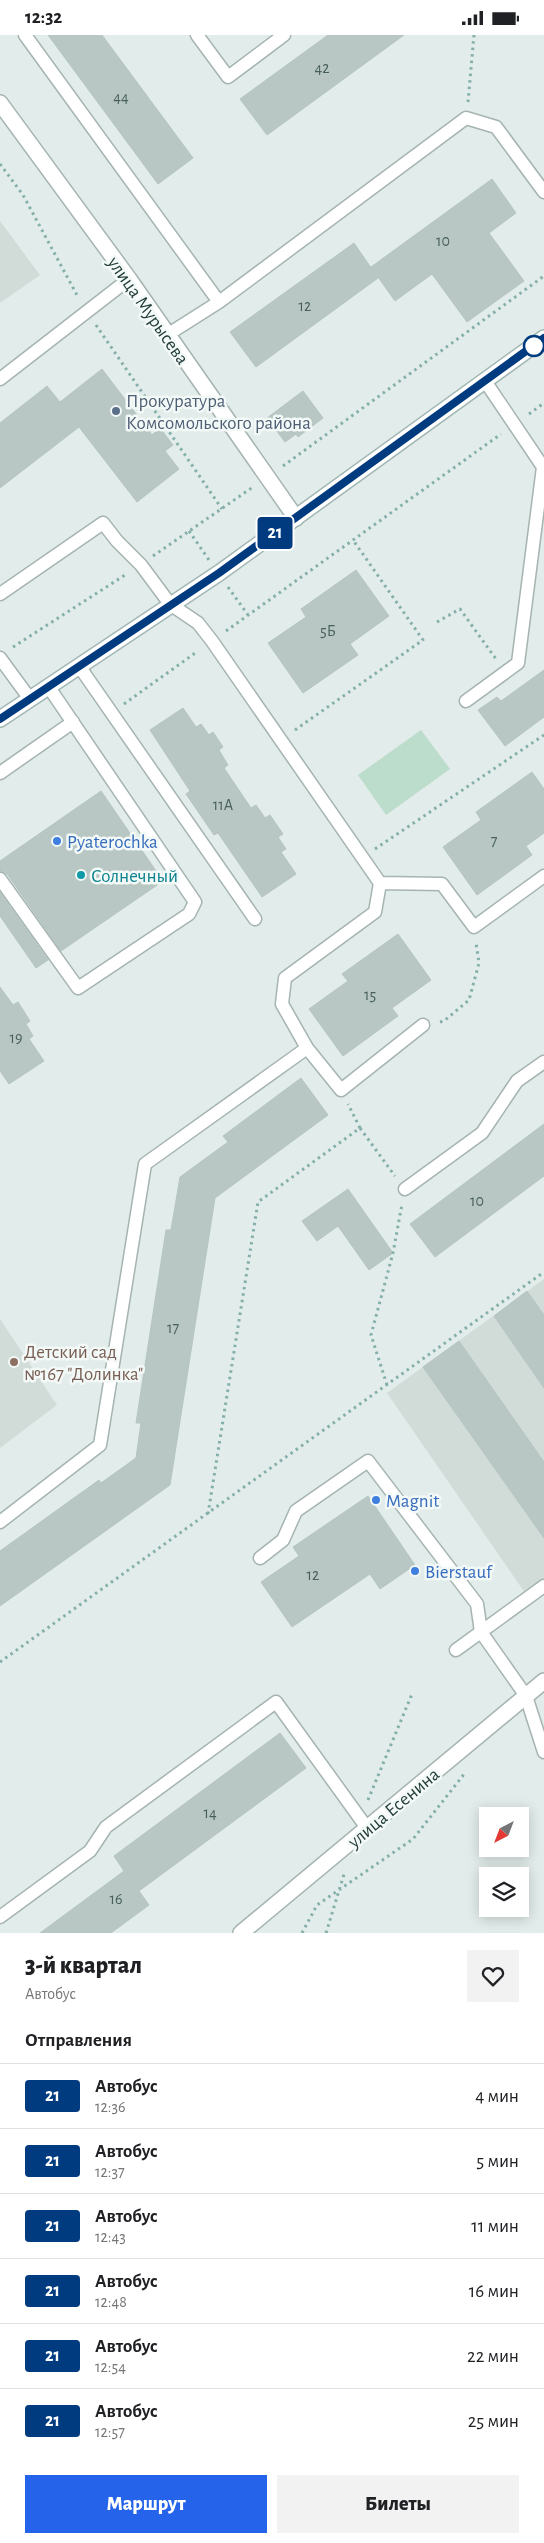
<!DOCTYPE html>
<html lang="ru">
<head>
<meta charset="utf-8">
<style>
	body { margin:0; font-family:"Alegreya Sans",sans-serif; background:#f2f2f2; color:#202124; height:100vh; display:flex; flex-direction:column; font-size:19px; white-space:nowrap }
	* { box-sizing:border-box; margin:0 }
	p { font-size:16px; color:#757577 }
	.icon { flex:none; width:28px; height:28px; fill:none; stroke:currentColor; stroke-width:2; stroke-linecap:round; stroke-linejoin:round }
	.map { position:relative; height:1898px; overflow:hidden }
	.side { display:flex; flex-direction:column; background:#fff; flex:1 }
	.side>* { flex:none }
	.badge { padding:0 10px; border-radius:4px; font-size:18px; line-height:32px }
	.needle { width:32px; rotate:222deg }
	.controls { position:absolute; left:479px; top:1772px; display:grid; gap:10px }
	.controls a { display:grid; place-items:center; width:50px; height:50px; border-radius:0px; background:#fff; box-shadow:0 2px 12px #0003; font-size:25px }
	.map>.badge { position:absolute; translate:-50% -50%; box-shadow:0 0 0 2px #fff }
	h2 { padding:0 25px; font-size:19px; line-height:45px }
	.round { display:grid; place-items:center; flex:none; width:52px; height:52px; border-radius:0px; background:#f2f2f2 }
	.summary { display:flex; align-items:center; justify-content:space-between; height:85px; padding:0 25px }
	h1 { font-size:24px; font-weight:800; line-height:38px }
	.button { display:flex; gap:10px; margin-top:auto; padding:10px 25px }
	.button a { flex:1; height:58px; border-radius:0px; background:#2563eb; color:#fff; font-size:20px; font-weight:800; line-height:58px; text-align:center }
	.button a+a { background:#f2f2f2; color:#202124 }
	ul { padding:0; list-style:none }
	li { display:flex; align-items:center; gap:15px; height:65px; padding:0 25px; border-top:1px solid #e0e0e0 }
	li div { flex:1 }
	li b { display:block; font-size:19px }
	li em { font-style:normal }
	li .badge { min-width:55px; font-weight:700; text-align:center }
	.status { display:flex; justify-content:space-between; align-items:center; height:35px; padding:0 25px; background:#fff; direction:ltr }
	.status svg { height:14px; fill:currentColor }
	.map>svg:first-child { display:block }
</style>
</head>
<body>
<div class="status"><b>12:32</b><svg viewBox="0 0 49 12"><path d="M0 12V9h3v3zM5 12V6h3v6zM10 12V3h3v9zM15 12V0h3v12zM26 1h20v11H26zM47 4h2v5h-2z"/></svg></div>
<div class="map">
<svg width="544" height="1898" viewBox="0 0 544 1898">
	<rect width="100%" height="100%" fill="#e2ecea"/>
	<path fill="#d1dcd9" d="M0 186 40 240 0 268Z
		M544 1244V1559L532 1568 387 1358Z
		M0 1284 57 1370 0 1413Z"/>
	<path fill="#bcdccc" d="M421 695 450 734 386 780 358 740Z"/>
	<path fill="#b8c7c3" stroke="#b5c5c2" d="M48 0H102L193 123 158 149Z
		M328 0H404L267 100 240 64Z
		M492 144 516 178 489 198 524 246 467 287 432 239 395 266 371 232Z
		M354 208 378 243 256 332 230 297Z
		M102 334 152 400 160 393 173 410 165 416 179 434 137 467 79 392 0 453V388L47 351 60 367Z
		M303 356 323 383 298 402 296 399 285 407 267 383Z
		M356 535 389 581 350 609 358 620 303 658 268 608 306 582 301 574Z
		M544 635V682L505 711 478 675 497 662 501 666Z
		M183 673 196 692 201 689 209 700 213 697 223 712 219 715 228 730 224 733 251 773 256 770 265 783 270 780 283 799 278 802 286 814 281 817 296 839 262 862 218 798 214 800 186 759 190 756 150 695Z
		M532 737 544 754V798L526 811 532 820 477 860 443 812 481 785 476 777Z
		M101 756 163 846 61 916 7 839 0 836V826Z
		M0 858 48 925 36 933 0 881Z
		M398 899 431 945 392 973 398 981 343 1021 309 974 348 946 342 939Z
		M0 952 13 970 18 967 30 986 26 989 33 1001 29 1004 44 1026 9 1049 0 1036Z
		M301 1043 328 1080 215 1163 170 1450 0 1571V1516L99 1445 101 1448 136 1423 141 1388H136L166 1195H171L180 1142 228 1107 223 1101Z
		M544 1089V1141L435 1222 410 1189Z
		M348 1154 393 1218 369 1235 338 1191 317 1206 302 1186Z
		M527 1256 544 1280V1353L494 1281Z
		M459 1306 544 1427V1503L423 1332Z
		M368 1461 415 1530 380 1554 370 1539 292 1592 261 1547 299 1521 293 1512Z
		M280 1698 306 1733 139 1856 149 1870 111 1898H40L124 1836 114 1821Z"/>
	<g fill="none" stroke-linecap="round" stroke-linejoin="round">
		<defs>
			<path id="service" d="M25 0 219 267 167 300
				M197 0 228 42 284 0
				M219 267 466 83 496 92 544 157
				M0 344 129 244
				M0 559 103 488 117 506 141 530 170 569 198 588 212 606 380 848 375 877 285 943 282 969 307 1013
				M0 623 30 664
				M79 631 255 884
				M466 666 518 628 543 432 485 346
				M0 738 73 687
				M0 844 78 953 189 879 195 867 48 651
				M380 848 442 849 474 892 544 841
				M405 1154 482 1098 517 1046 544 1027
				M0 1487 100 1410 145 1129 307 1013 341 1055 423 990
				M260 1523 283 1505 296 1476 368 1426 477 1569 481 1597 526 1661 544 1717
				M456 1615 544 1551
				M0 1882 90 1816 106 1792 276 1667 367 1793"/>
			<path id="minor" d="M241 1898 544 1646"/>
			<path id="tertiary" d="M0 68 129 244 296 483"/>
			<path id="secondary" d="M0 684 219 538 544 303"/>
		</defs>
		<use href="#service" stroke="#a5b4b2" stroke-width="15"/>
		<use href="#minor" stroke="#a5b4b2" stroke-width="18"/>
		<use href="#tertiary" stroke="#a5b4b2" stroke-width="18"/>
		<use href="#secondary" stroke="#a1b7b4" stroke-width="18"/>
		<path stroke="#84afaa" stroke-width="3" stroke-dasharray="2.5 4" stroke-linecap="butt" d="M468 67 474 0
			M0 129 23 160 78 262
			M96 290 222 474
			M529 379 544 368
			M283 431 544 241
			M189 496 209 525
			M153 521 253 452
			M228 552 248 580
			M437 587 460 574 496 624
			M226 596 501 399
			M13 612 125 540
			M124 669 198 616
			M295 695 423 605 353 505
			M375 814 544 700
			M440 987 444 986 469 965 479 928 476 908
			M360 1093 395 1141
			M387 1350 371 1300 393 1218 402 1169
			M208 1479 258 1167 360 1093 348 1069
			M0 1627 544 1237
			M368 1765 412 1659
			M302 1898 317 1870 413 1804 465 1738
			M326 1898 345 1836"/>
		<use href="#service" stroke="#fff" stroke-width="12"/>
		<use href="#minor" stroke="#fff" stroke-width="15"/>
		<use href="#tertiary" stroke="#fff" stroke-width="15"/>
		<use href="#secondary" stroke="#fff" stroke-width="15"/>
	</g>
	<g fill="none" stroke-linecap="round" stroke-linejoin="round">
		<defs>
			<path id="line" d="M0 684 219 538 544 303"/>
		</defs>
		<use href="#line" stroke="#fff" stroke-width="11"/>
		<use href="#line" stroke="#003b80" stroke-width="8"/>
	</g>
	<circle fill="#fff" stroke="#003b80" stroke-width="2.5" cx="534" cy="311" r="10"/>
	<circle fill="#5c6f8a" stroke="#f3f9f7" stroke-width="2" cx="116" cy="376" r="5"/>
	<g fill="#3f7fe0" stroke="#f3f9f7" stroke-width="2">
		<circle cx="57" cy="806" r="5"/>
		<circle cx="376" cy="1465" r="5"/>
		<circle cx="415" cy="1536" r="5"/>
	</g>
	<circle fill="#0f9aa8" stroke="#f3f9f7" stroke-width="2" cx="81" cy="840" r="5"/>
	<circle fill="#8d6e63" stroke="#f3f9f7" stroke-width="2" cx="14" cy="1327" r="5"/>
	<g text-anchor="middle" stroke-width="5" stroke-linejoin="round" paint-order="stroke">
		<g font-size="16" fill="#48605d">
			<text x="322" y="38">42</text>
			<text x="121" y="67">44</text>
			<text x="443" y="211">10</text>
			<text x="305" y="276">12</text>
			<text x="328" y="601">5Б</text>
			<text x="223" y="775">11А</text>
			<text x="494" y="811">7</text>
			<text x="370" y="965">15</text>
			<text x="16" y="1008">19</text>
			<text x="477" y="1171">10</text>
			<text x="173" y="1298">17</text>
			<text x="313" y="1545">12</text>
			<text x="210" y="1783">14</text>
			<text x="116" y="1869">16</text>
		</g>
		<g font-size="19" fill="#233d3b" stroke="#f3f9f7">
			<text transform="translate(149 275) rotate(55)" y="7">улица Мурысева</text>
			<text transform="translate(393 1772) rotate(-40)" y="7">улица Есенина</text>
		</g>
		<g font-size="19" fill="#4e5e75" stroke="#f3f9f7" text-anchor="start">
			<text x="126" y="372">Прокуратура<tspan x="126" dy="22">Комсомольского района</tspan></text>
		</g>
		<g font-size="19" fill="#366cbe" stroke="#f3f9f7" text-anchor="start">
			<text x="67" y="813">Pyaterochka</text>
			<text x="386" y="1472">Magnit</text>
			<text x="425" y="1543">Bierstauf</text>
		</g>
		<g font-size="19" fill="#0d838f" stroke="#f3f9f7" text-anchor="start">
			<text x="91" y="847">Солнечный</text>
		</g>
		<g font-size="19" fill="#785e54" stroke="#f3f9f7" text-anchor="start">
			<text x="24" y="1323">Детский сад<tspan x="24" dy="22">№167 "Долинка"</tspan></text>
		</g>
	</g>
</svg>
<div class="controls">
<a><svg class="needle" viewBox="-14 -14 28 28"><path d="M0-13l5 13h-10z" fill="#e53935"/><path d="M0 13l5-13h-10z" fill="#757577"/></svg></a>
<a><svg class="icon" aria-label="layers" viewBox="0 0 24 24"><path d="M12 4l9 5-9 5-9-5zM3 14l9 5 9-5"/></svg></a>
</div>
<b class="badge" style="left:275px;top:498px;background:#003b80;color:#fff">21</b>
</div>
<section class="side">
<div class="summary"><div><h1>3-й квартал</h1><p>Автобус</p></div><a class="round"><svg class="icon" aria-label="heart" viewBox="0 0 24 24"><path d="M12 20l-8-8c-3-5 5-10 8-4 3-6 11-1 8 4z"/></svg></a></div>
<h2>Отправления</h2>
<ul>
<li><span class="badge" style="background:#003b80;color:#fff">21</span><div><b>Автобус</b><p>12:36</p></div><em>4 мин</em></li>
<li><span class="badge" style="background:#003b80;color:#fff">21</span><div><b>Автобус</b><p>12:37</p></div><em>5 мин</em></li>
<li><span class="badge" style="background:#003b80;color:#fff">21</span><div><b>Автобус</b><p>12:43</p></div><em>11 мин</em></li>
<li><span class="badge" style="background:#003b80;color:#fff">21</span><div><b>Автобус</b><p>12:48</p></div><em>16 мин</em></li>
<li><span class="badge" style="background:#003b80;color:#fff">21</span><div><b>Автобус</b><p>12:54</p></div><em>22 мин</em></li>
<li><span class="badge" style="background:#003b80;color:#fff">21</span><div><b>Автобус</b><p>12:57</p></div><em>25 мин</em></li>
</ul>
<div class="button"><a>Маршрут</a><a>Билеты</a></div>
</section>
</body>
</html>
